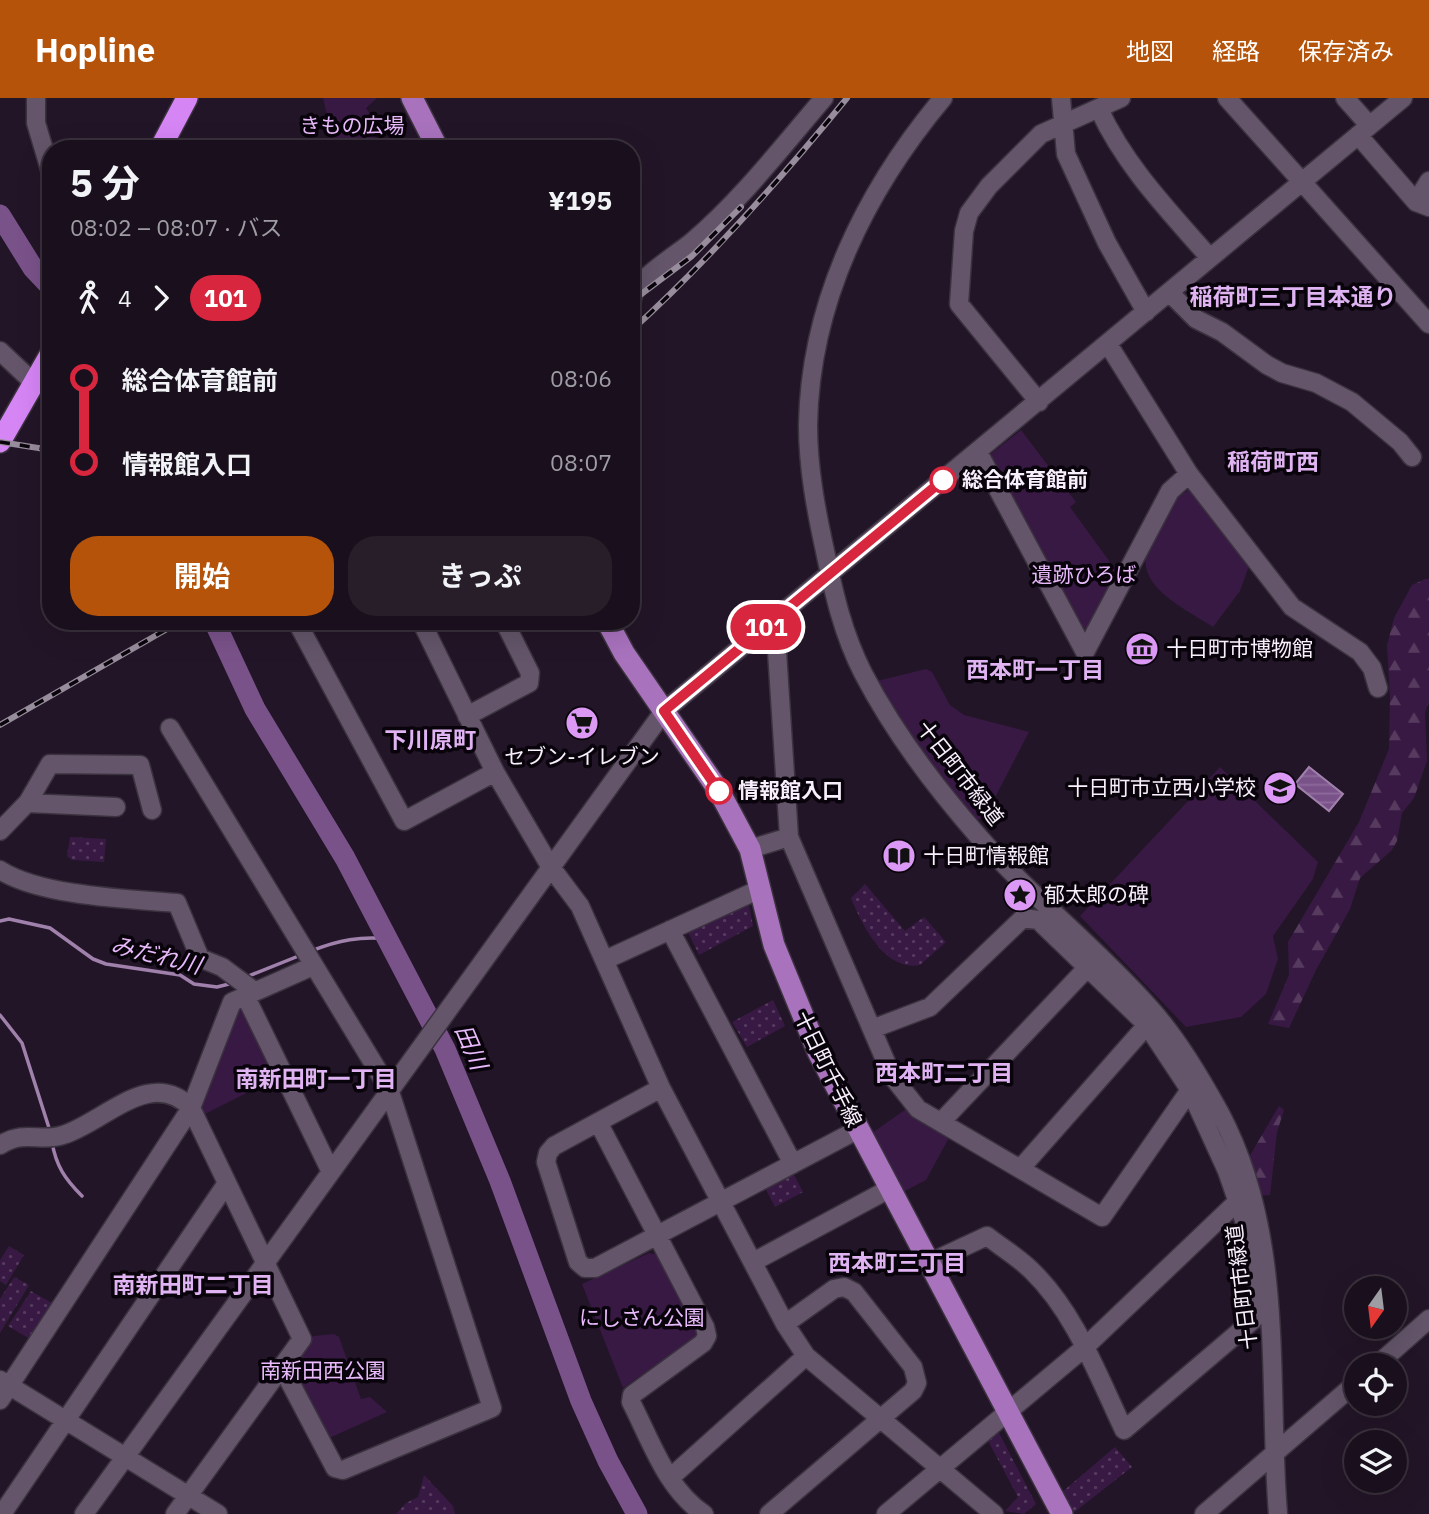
<!DOCTYPE html>
<html lang="ja">
<head>
<meta charset="utf-8">
<style>
	body { margin:0; font-family:"IBM Plex Sans","Noto Sans JP",sans-serif; background:#271e2a; color:#f1f3f6; height:100vh; display:flex; flex-direction:column; font-size:26px; white-space:nowrap }
	* { box-sizing:border-box; margin:0 }
	p { font-size:23px; color:#9f9da4 }
	.icon { flex:none; width:38px; height:38px; fill:none; stroke:currentColor; stroke-width:2; stroke-linecap:round; stroke-linejoin:round }
	.map { position:relative; flex:1; overflow:hidden }
	.details { position:absolute; left:42px; top:42px; width:598px; height:490px; display:flex; flex-direction:column; background:#1a101d; border-radius:28px; box-shadow:0 7px 28px #0002,0 0 0 2px #38303b }
	.details>* { flex:none }
	.badge { padding:0 14px; border-radius:23px; font-size:24px; line-height:46px }
	.needle { width:46px; rotate:194deg }
	.tools { position:absolute; left:1344px; top:1178px; display:grid; gap:14px }
	.tools a { display:grid; place-items:center; width:63px; height:63px; border-radius:50%; background:#1a101d; box-shadow:0 7px 28px #0002,0 0 0 2px #38303b; font-size:35px }
	.map>.badge { position:absolute; translate:-50% -50%; box-shadow:0 0 0 4px #fff }
	.legs { display:flex; align-items:center; gap:10px; height:77px; padding:0 28px; font-size:23px }
	.legs p { margin-inline-start:auto }
	.overview { display:flex; align-items:center; justify-content:space-between; height:119px; padding:0 28px }
	h1 { font-size:38px; font-weight:700; line-height:52px }
	.cta { display:flex; gap:14px; margin-top:auto; padding:14px 28px }
	.cta a { flex:1; height:80px; border-radius:28px; background:#b45309; color:#fff; font-size:28px; font-weight:700; line-height:80px; text-align:center }
	.cta a+a { background:#271e2a; color:#f1f3f6 }
	ul { padding:0 28px; list-style:none }
	li { display:flex; align-items:center; gap:24px; height:84px; font-size:26px }
	li i { display:grid; place-items:center; width:10px; height:100%; margin:0 9px; background:currentColor }
	li i::after { content:''; width:18px; height:18px; margin:-9px; border:5px solid; border-radius:50%; background:#1a101d }
	li p { margin-inline-start:auto }
	li:first-child i { background:linear-gradient(#0000 50%,currentColor 0) }
	li:last-child i { background:linear-gradient(currentColor 50%,#0000 0) }
	header { display:flex; align-items:center; gap:42px; box-sizing:border-box; height:98px; padding:0 35px; background:#b45309; color:#fff }
	header strong { font-size:33px }
	nav { display:flex; gap:38px; margin-inline-start:auto; font-size:24px }
	.map>svg:first-child { display:block }
</style>
</head>
<body>
<header>
<strong>Hopline</strong>
<nav><a>地図</a><a>経路</a><a>保存済み</a></nav>
</header>
<div class="map">
<svg width="1429" height="1416" viewBox="0 0 1429 1416">
	<defs>
		<pattern id="grass-dots" width="8" height="8" patternUnits="userSpaceOnUse" patternTransform="scale(1.75)"><rect width="8" height="8" fill="#381943"/><path d="M2 2h.1M6 6h.1" fill="none" stroke="#563b5f" stroke-width="1.8" stroke-linecap="round"/></pattern>
		<pattern id="forest-firs" width="22" height="20" patternUnits="userSpaceOnUse" patternTransform="scale(1.75)"><rect width="22" height="20" fill="#381943"/><path d="M5 1l3.5 6h-7zM16 11l3.5 6h-7z" fill="#563b5f"/></pattern>
		<pattern id="water-rules" width="6" height="5" patternUnits="userSpaceOnUse" patternTransform="scale(1.75)"><rect width="6" height="5" fill="#7a528a"/><path d="M0 2.5h6" fill="none" stroke="#8e6b9b"/></pattern>
	</defs>
	<rect width="100%" height="100%" fill="#221527"/>
	<path fill="url(#grass-dots)" d="M70 739 106 741 104 764 72 762 67 758Z
		M865 786 905 833 924 819 946 844 920 867C885 874 862 827 851 800Z
		M748 802 753 828 699 857 688 834Z
		M773 902 785 928 747 949 732 924Z
		M792 1073 803 1094 775 1109 764 1088Z
		M9 1148 24 1157 6 1187 0 1183V1162Z
		M14 1179 29 1187 0 1235V1201Z
		M31 1193 52 1205 30 1241 8 1228Z
		M997 1331 1036 1406 1024 1416 1005 1413 1018 1399 986 1339Z
		M1115 1349 1132 1369 1072 1416 1061 1395Z
		M424 1377 453 1408 455 1416H396L406 1405 418 1399Z"/>
	<path fill="url(#forest-firs)" d="M1425 481H1429V603L1425 615 1427 663 1414 700 1402 715 1397 743 1392 752 1360 780 1350 811 1316 872 1289 930 1268 926 1289 877 1288 844 1359 724 1389 651 1390 600 1387 547 1394 520 1412 487Z
		M1279 1008 1284 1012 1277 1034 1270 1097 1255 1098 1249 1059Z"/>
	<path fill="#381943" d="M323 0H377L366 10 382 33 362 51H335Z
		M1021 332 1076 404 1070 409 1118 475 1087 531 1080 529 990 360 992 355Z
		M1189 392 1196 396 1249 468 1240 493 1213 529C1188 512 1139 491 1146 456L1176 399Z
		M926 571 932 574 950 607 964 617 1029 634 986 717 978 722 944 686 873 584Z
		M1220 669 1318 764 1313 781 1273 838 1278 861 1266 896 1241 919 1186 929 1080 818Z
		M245 908 278 979 203 1017 199 1010 236 910Z
		M906 1011 911 1019 950 1038 926 1082 903 1094 872 1035Z
		M649 1155 658 1157 698 1233 696 1239 623 1290 582 1186Z
		M334 1236 339 1239 361 1301 370 1299 387 1314 327 1341 293 1274 294 1266 313 1238Z"/>
	<path fill="url(#water-rules)" stroke="#a081ac" stroke-width="2" d="M1309 669 1343 696 1329 713 1295 686Z"/>
	<g fill="none" stroke-linecap="round" stroke-linejoin="round">
		<path stroke="#a081ac" stroke-width="3.5" d="M0 823 9 821 50 830 93 861 106 866 180 877 194 886 217 889 233 885
			M311 853C339 842 360 838 390 841
			M246 879 301 857
			M0 917 22 945 50 1033
			M52 1044C56 1068 65 1081 82 1098"/>
		<path stroke="#7a528a" stroke-width="21" d="M0 117 33 170 51 189
			M214 523 255 611 345 760 445 951 500 1083 581 1303 608 1363 637 1416"/>
		<defs>
			<path id="minor" d="M36 0V25L51 75
				M943 0C866 92 810 204 808 327 808 370 816 412 825 453 834 496 843 536 863 575 893 633 936 690 979 739 1031 799 1096 849 1149 909 1177 940 1200 979 1220 1015 1286 1140 1267 1281 1278 1416
				M1061 0 1066 56 1107 145 1146 214
				M1227 0 1429 226
				M1345 0 1369 27
				M1099 11C1125 68 1169 113 1210 160
				M1358 37 1416 104 1429 109
				M1416 104 1429 83
				M1169 194 1196 221 1222 234 1267 267 1282 275 1316 285 1352 304 1400 344 1412 359
				M632 202C634 181 677 157 693 143 742 101 782 49 824 0
				M1108 246 1189 376 1292 509 1360 554 1372 570 1378 590
				M0 253 35 286
				M1039 304 959 206 964 133 969 115 989 88 1041 36 1121 0
				M978 354 1085 554
				M775 522 789 739 892 978 918 1011 1102 1119 1190 992
				M303 523 298 526 404 723 495 674
				M421 523 495 674 550 768 580 808 661 990 785 1226 806 1258 994 1416
				M1085 554 1170 393 1189 376
				M467 618 529 585 530 575 504 523
				M170 630 389 991 492 1310 343 1372 335 1370 282 1269
				M27 705 116 709
				M0 733 28 704 50 666 140 667 152 712
				M750 751 789 739
				M0 772C41 798 128 801 177 805L200 860 222 869 254 893
				M670 832 793 1066
				M605 862 760 791
				M245 897 331 1074
				M872 931 930 909 1023 820 1038 822 1147 927 1190 992 1227 1073 1244 1122 1258 1212 1253 1222 1124 1332C1098 1278 1075 1214 1031 1172 1018 1159 1001 1149 987 1138L929 1165
				M661 990 554 1048 548 1055 546 1064 578 1164 585 1170H595L857 1032
				M598 1024 705 1229 707 1238 703 1245 632 1297 631 1304C651 1343 667 1392 704 1416
				M941 1024 1088 869
				M0 1047C26 1031 40 1045 63 1037 103 1025 151 968 191 1010L302 1241 175 1416
				M1020 1071 1147 927
				M753 1164 889 1091
				M1377 1267 1429 1221
				M0 1282 218 1416
				M0 1302 191 1010 232 904 313 868
				M670 1380 806 1258
				M2 1416 227 1085
				M84 1416 664 613 1403 0
				M769 1416 913 1293 917 1285 913 1269 854 1194 844 1189 834 1191 785 1226
				M886 1416 1084 1250 1238 1103
				M1204 1416 1356 1285"/>
			<path id="major" d="M412 0 438 51
				M607 523 624 555 719 693 750 751 774 847 818 954 1062 1416"/>
			<path id="highway" d="M160 51 187 0
				M0 344 51 255"/>
		</defs>
		<use href="#minor" stroke="#3b323f" stroke-width="21"/>
		<use href="#major" stroke="#3b323f" stroke-width="24"/>
		<use href="#highway" stroke="#3b323f" stroke-width="24"/>
		<use href="#minor" stroke="#64556a" stroke-width="18"/>
		<use href="#major" stroke="#a872bd" stroke-width="21"/>
		<use href="#highway" stroke="#d685f5" stroke-width="21"/>
		<defs>
			<path id="rail" d="M632 203 692 158 741 109
				M632 232C710 161 780 82 847 0
				M0 344 51 352
				M0 627 181 523"/>
		</defs>
		<use href="#rail" stroke="#988d9c" stroke-width="6"/>
		<use href="#rail" stroke="#09040b" stroke-width="3.5" stroke-dasharray="10" stroke-linecap="butt"/>
	</g>
	<g fill="none" stroke-linecap="round" stroke-linejoin="round">
		<defs>
			<path id="line-1" d="M719 693 664 613 943 382"/>
		</defs>
		<use href="#line-1" stroke="#fff" stroke-width="16"/>
		<use href="#line-1" stroke="#d7263d" stroke-width="10"/>
	</g>
	<defs>
		<symbol id="museum-disc" viewBox="-11 -11 22 22"><circle r="9.5" fill="#db99f5" stroke="#09040b"/><path d="M0-6L6-3V-2H-6V-3ZM-5-1h2V3h-2ZM-1-1h2V3h-2ZM3-1h2V3H3ZM-6 4H6V6H-6Z" fill="#111"/></symbol>
		<symbol id="supermarket-disc" viewBox="-11 -11 22 22"><circle r="9.5" fill="#db99f5" stroke="#09040b"/><path d="M-6-5.5h2.5l.6 2H6L4.5 2H-2.5L-4.4-4H-6ZM-1.5 3.2a1.3 1.3 0 1 0 .1 0ZM3 3.2a1.3 1.3 0 1 0 .1 0Z" fill="#111"/></symbol>
		<symbol id="school-disc" viewBox="-11 -11 22 22"><circle r="9.5" fill="#db99f5" stroke="#09040b"/><path d="M0-5L7-2L0 1L-7-2ZM-4 1L0 2.5L4 1V4Q0 6-4 4Z" fill="#111"/></symbol>
		<symbol id="library-disc" viewBox="-11 -11 22 22"><circle r="9.5" fill="#db99f5" stroke="#09040b"/><path d="M-6-4Q-3-5.5-.7-3.5V5Q-3 3-6 4ZM6-4Q3-5.5 .7-3.5V5Q3 3 6 4Z" fill="#111"/></symbol>
		<symbol id="sight-disc" viewBox="-11 -11 22 22"><circle r="9.5" fill="#db99f5" stroke="#09040b"/><path d="M0-6L1.8-2.2L6-1.7L2.9 1.2L3.7 5.4L0 3.3L-3.7 5.4L-2.9 1.2L-6-1.7L-1.8-2.2Z" fill="#111"/></symbol>
	</defs>
	<g fill-rule="evenodd">
		<use href="#museum-disc" x="1123" y="532" width="38" height="38"/>
		<use href="#supermarket-disc" x="563" y="606" width="38" height="38"/>
		<use href="#school-disc" x="1261" y="671" width="38" height="38"/>
		<use href="#library-disc" x="880" y="739" width="38" height="38"/>
		<use href="#sight-disc" x="1001" y="778" width="38" height="38"/>
	</g>
	<g fill="#fff" stroke="#d7263d" stroke-width="3.5">
		<circle cx="943" cy="382" r="12"/>
		<circle cx="719" cy="693" r="12"/>
	</g>
	<g text-anchor="middle" stroke-width="7" stroke-linejoin="round" paint-order="stroke">
		<g font-size="21" fill="#e9bafc" stroke="#09040b">
			<text x="352" y="35">きもの広場</text>
			<text x="1084" y="484">遺跡ひろば</text>
			<text x="642" y="1227">にしさん公園</text>
			<text x="323" y="1280">南新田西公園</text>
		</g>
		<g font-size="21" font-weight="bold" fill="#f9f0fd" stroke="#09040b" text-anchor="start">
			<text x="962" y="389">総合体育館前</text>
			<text x="738" y="700">情報館入口</text>
		</g>
		<g font-size="21" fill="#f9f0fd" stroke="#09040b" text-anchor="start">
			<text x="1166" y="558">十日町市博物館</text>
			<text x="582" y="666" text-anchor="middle">セブン-イレブン</text>
			<text x="1256" y="697" text-anchor="end">十日町市立西小学校</text>
			<text x="923" y="765">十日町情報館</text>
			<text x="1044" y="804">郁太郎の碑</text>
		</g>
		<g font-size="21" fill="#f9f0fd" stroke="#09040b">
			<text transform="translate(960 675) rotate(52)" y="7">十日町市緑道</text>
			<text transform="translate(828 971) rotate(64)" y="7">十日町千手線</text>
			<text transform="translate(1242 1189) rotate(-97)" y="7">十日町市緑道</text>
		</g>
		<g font-size="23" font-weight="bold" fill="#e0b3f3" stroke="#09040b">
			<text x="1293" y="207">稲荷町三丁目本通り</text>
			<text x="1273" y="372">稲荷町西</text>
			<text x="1035" y="580">西本町一丁目</text>
			<text x="430" y="650">下川原町</text>
			<text x="944" y="983">西本町二丁目</text>
			<text x="316" y="989">南新田町一丁目</text>
			<text x="897" y="1173">西本町三丁目</text>
			<text x="193" y="1195">南新田町二丁目</text>
		</g>
		<g font-size="23" font-style="italic" fill="#e9bafc" stroke="#09040b">
			<text transform="translate(156 857) rotate(14)" y="8">みだれ川</text>
			<text transform="translate(471 949) rotate(67)" y="8">田川</text>
		</g>
	</g>
</svg>
<div class="tools">
<a><svg class="needle" viewBox="-14 -14 28 28"><path d="M0-13l5 13h-10z" fill="#e53935"/><path d="M0 13l5-13h-10z" fill="#9f9da4"/></svg></a>
<a><svg class="icon" aria-label="locate" viewBox="0 0 24 24"><circle cx="12" cy="12" r="6"/><path d="M12 2v4M12 18v4M2 12h4M18 12h4"/></svg></a>
<a><svg class="icon" aria-label="layers" viewBox="0 0 24 24"><path d="M12 4l9 5-9 5-9-5zM3 14l9 5 9-5"/></svg></a>
</div>
<b class="badge" style="left:766px;top:529px;background:#d7263d;color:#fff">101</b>
<section class="details">
<div class="overview"><div><h1>5 分</h1><p>08:02 – 08:07 · バス</p></div><b>¥195</b></div>
<div class="legs"><svg class="icon" aria-label="walk" viewBox="0 0 24 24"><circle cx="13" cy="4" r="2"/><path d="M13 8l-2 6 4 7M11 14l-3 7M7 12l3-4h3l4 4"/></svg>4<svg class="icon" aria-label="forward" viewBox="0 0 24 24"><path d="M9 5l7 7-7 7"/></svg><b class="badge" style="background:#d7263d;color:#fff">101</b></div>
<ul>
<li><i style="color:#d7263d"></i><b>総合体育館前</b><p>08:06</p></li>
<li><i style="color:#d7263d"></i><b>情報館入口</b><p>08:07</p></li>
</ul>
<div class="cta"><a>開始</a><a>きっぷ</a></div>
</section>
</div>
</body>
</html>
